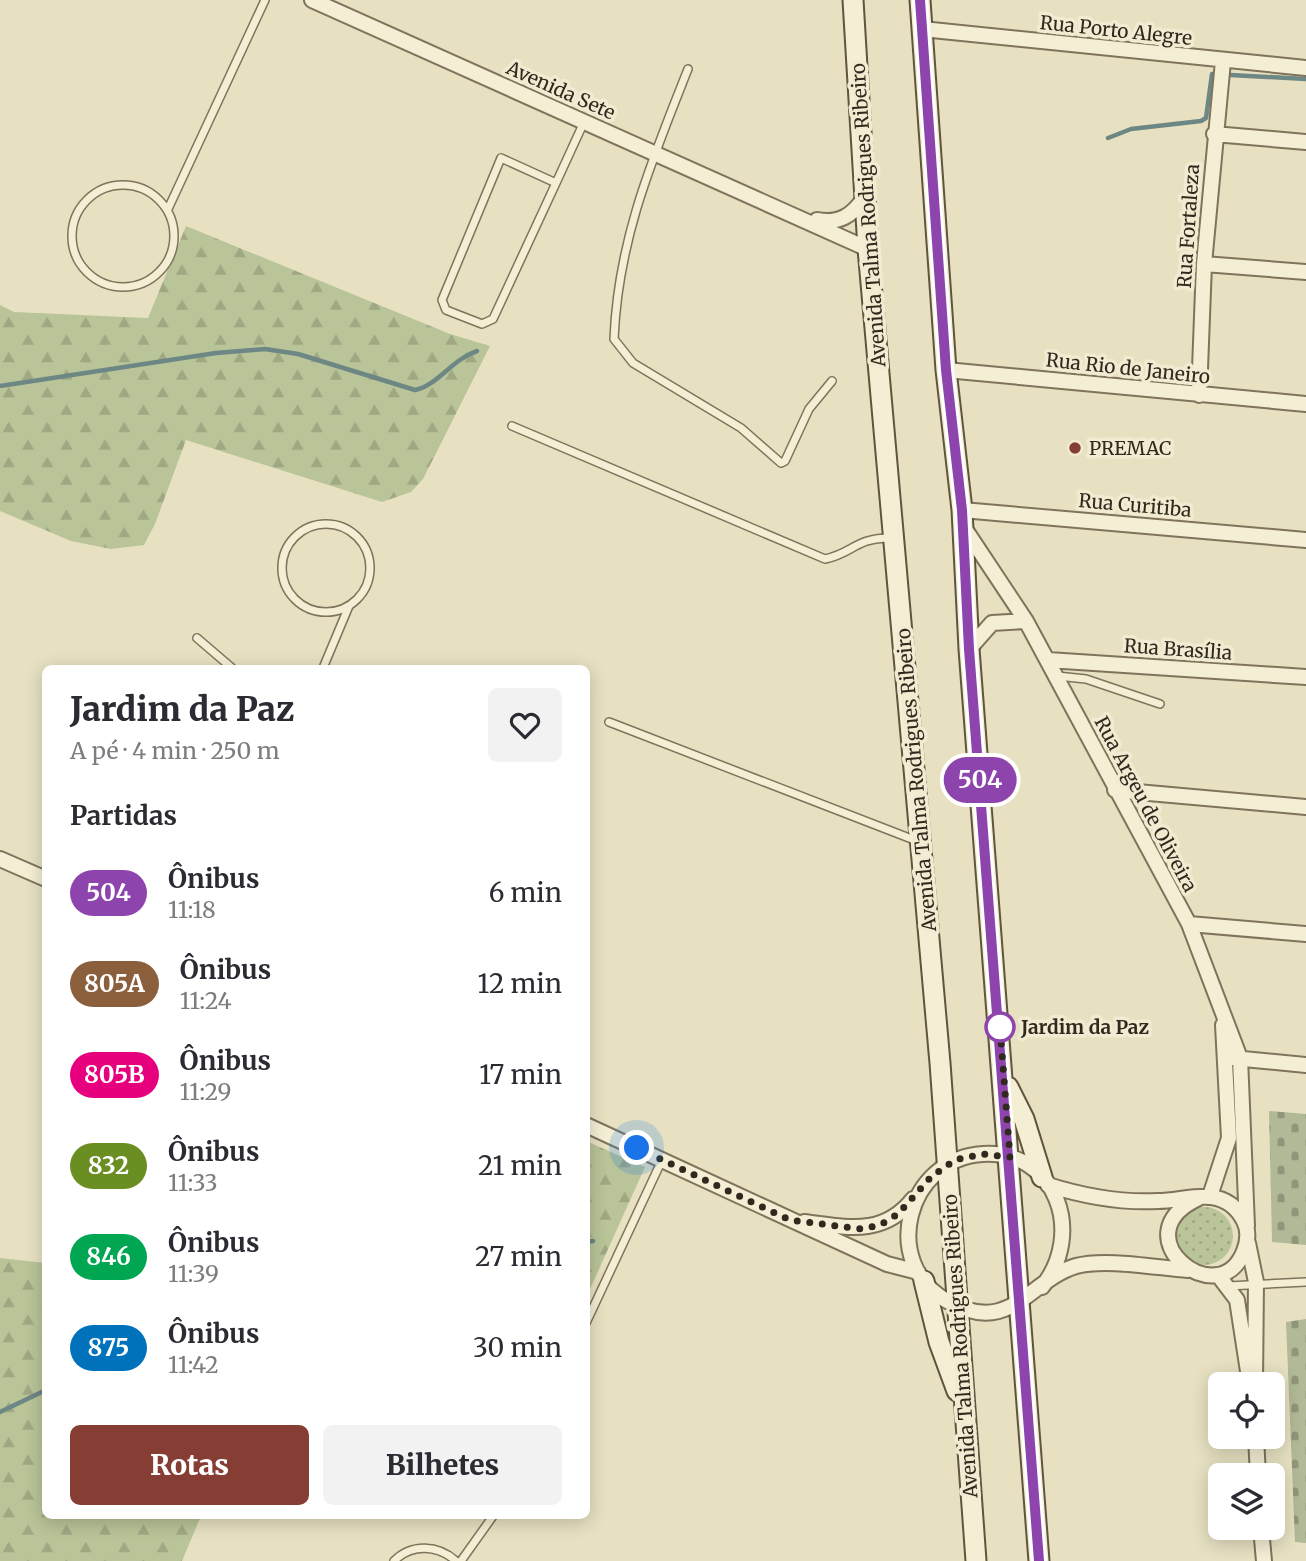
<!DOCTYPE html>
<html lang="pt">
<head>
<meta charset="utf-8">
<style>
	body { margin:0; font-family:Merriweather,serif; background:#f2f2f3; color:#2b2b33; height:100vh; display:flex; flex-direction:column; font-size:26px; white-space:nowrap }
	* { box-sizing:border-box; margin:0 }
	p { font-size:23px; color:#7c7c81 }
	.icon { flex:none; width:38px; height:38px; fill:none; stroke:currentColor; stroke-width:2; stroke-linecap:round; stroke-linejoin:round }
	.map { position:relative; flex:1; overflow:hidden }
	.side { position:absolute; left:42px; top:665px; width:548px; height:854px; display:flex; flex-direction:column; background:#fff; border-radius:10px; box-shadow:0 4px 18px #0003 }
	.side>* { flex:none }
	.badge { padding:0 14px; border-radius:23px; font-size:24px; line-height:46px }
	.tools { position:absolute; left:1208px; top:1372px; display:grid; gap:14px }
	.tools a { display:grid; place-items:center; width:77px; height:77px; border-radius:10px; background:#fff; box-shadow:0 4px 18px #0003; font-size:35px }
	.you { position:absolute; width:35px; height:35px; margin:-18px; border:5px solid #fff; border-radius:50%; background:#1a73e8; box-shadow:0 0 0 10px #1a73e833 }
	.map>.badge { position:absolute; translate:-50% -50%; box-shadow:0 0 0 4px #fff }
	h2 { padding:0 28px; font-size:26px; line-height:63px }
	.round { display:grid; place-items:center; flex:none; width:74px; height:74px; border-radius:10px; background:#f2f2f3 }
	.headline { display:flex; align-items:center; justify-content:space-between; height:119px; padding:0 28px }
	h1 { font-size:33px; font-weight:800; line-height:52px }
	.button { display:flex; gap:14px; margin-top:auto; padding:14px 28px }
	.button a { flex:1; height:80px; border-radius:10px; background:#863e34; color:#fff; font-size:28px; font-weight:800; line-height:80px; text-align:center }
	.button a+a { background:#f2f2f3; color:#2b2b33 }
	ul { padding:0; list-style:none }
	li { display:flex; align-items:center; gap:21px; height:91px; padding:0 28px }
	li div { flex:1 }
	li b { display:block; font-size:26px }
	li em { font-style:normal }
	li .badge { min-width:77px; font-weight:700; text-align:center }
	.map>svg:first-child { display:block }
</style>
</head>
<body>
<div class="map">
<svg width="1306" height="1561" viewBox="0 0 1306 1561">
	<defs>
		<pattern id="grass-dots" width="8" height="8" patternUnits="userSpaceOnUse" patternTransform="scale(1.75)"><rect width="8" height="8" fill="#b9c498"/><path d="M2 2h.1M6 6h.1" fill="none" stroke="#a0a883" stroke-width="1.8" stroke-linecap="round"/></pattern>
		<pattern id="forest-firs" width="22" height="20" patternUnits="userSpaceOnUse" patternTransform="scale(1.75)"><rect width="22" height="20" fill="#b9c498"/><path d="M5 1l3.5 6h-7zM16 11l3.5 6h-7z" fill="#a0a883"/></pattern>
		<pattern id="cemetery-stones" width="16" height="16" patternUnits="userSpaceOnUse" patternTransform="scale(1.75)"><rect width="16" height="16" fill="#b1b996"/><path d="M2 7V4a2 2 0 0 1 4 0v3zM10 15v-3a2 2 0 0 1 4 0v3z" fill="#91967a"/></pattern>
	</defs>
	<rect width="100%" height="100%" fill="#e7e1c2"/>
	<path fill="url(#grass-dots)" d="M1175 1236a29 29 0 1 1 58 0a29 29 0 1 1-58 0Z"/>
	<path fill="url(#forest-firs)" d="M186 226 450 334 490 346 423 479 411 492 382 502 186 440 155 524 144 545 111 549 71 541 0 511V305L14 312 148 318Z
		M586 1141 645 1167 586 1298Z
		M0 1258 45 1263 46 1516H201L182 1561H0Z"/>
	<path fill="url(#cemetery-stones)" d="M1269 1111 1306 1114V1245L1272 1242Z
		M1306 1319V1543L1295 1542 1286 1322Z"/>
	<g fill="none" stroke-linecap="round" stroke-linejoin="round">
		<path stroke="#6d8784" stroke-width="4.5" d="M1108 138 1131 129 1201 121 1206 118 1212 74 1306 79
			M0 386 216 353 265 349 298 354 415 390C437 386 451 360 477 351
			M586 1242 593 1241
			M0 1412 46 1390"/>
		<defs>
			<path id="service" d="M688 69C652 160 618 240 614 339L633 363 741 428 781 463 785 461 809 409 832 381
				M556 183 493 319 482 324 446 310 442 300 501 158 556 183 584 122
				M72 236a51 51 0 1 1 102 0a51 51 0 1 1-102 0Z
				M168 209 265 0
				M512 426 825 559C854 553 854 538 891 538
				M282 568a44 44 0 1 1 88 0a44 44 0 1 1-88 0Z
				M197 638 232 668
				M323 668 349 606
				M1057 676 1086 679 1160 704
				M609 722 917 841
				M1228 1286 1306 1282
				M586 1323 662 1160
				M394 1561C412 1543 438 1545 456 1561
				M461 1561 493 1516"/>
			<path id="minor" d="M312 0 868 249
				M922 29 1306 68
				M1214 134 1306 142
				M817 220C839 224 852 216 865 197
				M1204 264 1306 272
				M946 370 1306 404
				M1199 395 1204 264 1223 61
				M962 510 1306 540
				M963 526 1026 621 1189 924 1240 1058 1247 1226
				M969 649 992 623 1026 621
				M1048 660 1306 677
				M1115 790 1306 807
				M0 859 46 879
				M1189 924 1306 934
				M1233 1058 1306 1065
				M586 1125 887 1264 918 1272
				M1048 1185C1083 1196 1121 1203 1158 1201 1175 1201 1194 1195 1211 1197 1227 1199 1237 1207 1244 1221 1249 1231 1248 1241 1244 1251 1219 1316 1118 1235 1199 1198
				M1210 1196 1229 1138 1223 1025
				M804 1222C846 1227 883 1237 913 1199
				M1248 1243 1256 1282 1255 1384
				M1218 1275 1237 1300 1249 1378
				M1042 1287C1085 1234 1057 1150 983 1154 907 1158 879 1263 947 1301 1011 1337 1029 1280 1076 1266 1106 1258 1157 1268 1188 1270
				M1256 1437 1258 1475
				M1261 1528 1264 1561"/>
			<path id="secondary" d="M853 0 868 249 940 1063 976 1561
				M920 0 946 370 962 510 969 649 1039 1561
				M1008 1087 1024 1119 1042 1177
				M924 1281 939 1342 957 1391"/>
		</defs>
		<use href="#service" stroke="#7f735c" stroke-width="10"/>
		<use href="#minor" stroke="#7f735c" stroke-width="18"/>
		<use href="#secondary" stroke="#61543f" stroke-width="23"/>
		<use href="#service" stroke="#f3eed4" stroke-width="7"/>
		<use href="#minor" stroke="#f3eed4" stroke-width="14"/>
		<use href="#secondary" stroke="#f3eed4" stroke-width="19"/>
	</g>
	<g fill="none" stroke-linecap="round" stroke-linejoin="round">
		<defs>
			<path id="line" d="M920 0 946 370 962 510 969 649 1039 1561"/>
		</defs>
		<use href="#line" stroke="#fff" stroke-width="16"/>
		<use href="#line" stroke="#8e44ad" stroke-width="10"/>
		<path stroke="#31291e" stroke-width="7" stroke-dasharray="0 12.6" d="M637 1148 790 1220 861 1229 880 1225 898 1214 931 1177 955 1160 982 1154 1010 1157 1000 1027"/>
	</g>
	<circle fill="#863e34" stroke="#f0ebd1" stroke-width="2.5" cx="1075" cy="448" r="7"/>
	<circle fill="#fff" stroke="#8e44ad" stroke-width="3.5" cx="1000" cy="1027" r="14"/>
	<g text-anchor="middle" stroke-width="7" stroke-linejoin="round" paint-order="stroke">
		<g font-size="19" fill="#31291e" stroke="#f0ebd1">
			<text transform="translate(1116 30) rotate(6)" y="7">Rua Porto Alegre</text>
			<text transform="translate(561 90) rotate(24)" y="7">Avenida Sete</text>
			<text transform="translate(868 215) rotate(-94)" y="7">Avenida Talma Rodrigues Ribeiro</text>
			<text transform="translate(1188 226) rotate(-86)" y="7">Rua Fortaleza</text>
			<text transform="translate(1128 368) rotate(6)" y="7">Rua Rio de Janeiro</text>
			<text transform="translate(1135 505) rotate(5)" y="7">Rua Curitiba</text>
			<text transform="translate(1178 649) rotate(4)" y="7">Rua Brasília</text>
			<text transform="translate(916 780) rotate(-95)" y="7">Avenida Talma Rodrigues Ribeiro</text>
			<text transform="translate(1146 804) rotate(62)" y="7">Rua Argeu de Oliveira</text>
			<text transform="translate(960 1346) rotate(-94)" y="7">Avenida Talma Rodrigues Ribeiro</text>
		</g>
		<g font-size="19" fill="#31291e" stroke="#f0ebd1" text-anchor="start">
			<text x="1089" y="455">PREMAC</text>
		</g>
		<g font-size="19" font-weight="bold" fill="#31291e" stroke="#f0ebd1" text-anchor="start">
			<text x="1021" y="1034">Jardim da Paz</text>
		</g>
	</g>
</svg>
<div class="tools">
<a><svg class="icon" aria-label="locate" viewBox="0 0 24 24"><circle cx="12" cy="12" r="6"/><path d="M12 2v4M12 18v4M2 12h4M18 12h4"/></svg></a>
<a><svg class="icon" aria-label="layers" viewBox="0 0 24 24"><path d="M12 4l9 5-9 5-9-5zM3 14l9 5 9-5"/></svg></a>
</div>
<div class="you" style="left:637px;top:1148px"></div>
<b class="badge" style="left:980px;top:780px;background:#8e44ad;color:#fff">504</b>
<section class="side">
<div class="headline"><div><h1>Jardim da Paz</h1><p>A pé · 4 min · 250 m</p></div><a class="round"><svg class="icon" aria-label="heart" viewBox="0 0 24 24"><path d="M12 20l-8-8c-3-5 5-10 8-4 3-6 11-1 8 4z"/></svg></a></div>
<h2>Partidas</h2>
<ul>
<li><span class="badge" style="background:#8e44ad;color:#fff">504</span><div><b>Ônibus</b><p>11:18</p></div><em>6 min</em></li>
<li><span class="badge" style="background:#8b5e3c;color:#fff">805A</span><div><b>Ônibus</b><p>11:24</p></div><em>12 min</em></li>
<li><span class="badge" style="background:#e6007e;color:#fff">805B</span><div><b>Ônibus</b><p>11:29</p></div><em>17 min</em></li>
<li><span class="badge" style="background:#6b8e23;color:#fff">832</span><div><b>Ônibus</b><p>11:33</p></div><em>21 min</em></li>
<li><span class="badge" style="background:#00a651;color:#fff">846</span><div><b>Ônibus</b><p>11:39</p></div><em>27 min</em></li>
<li><span class="badge" style="background:#0072bc;color:#fff">875</span><div><b>Ônibus</b><p>11:42</p></div><em>30 min</em></li>
</ul>
<div class="button"><a>Rotas</a><a>Bilhetes</a></div>
</section>
</div>
</body>
</html>
